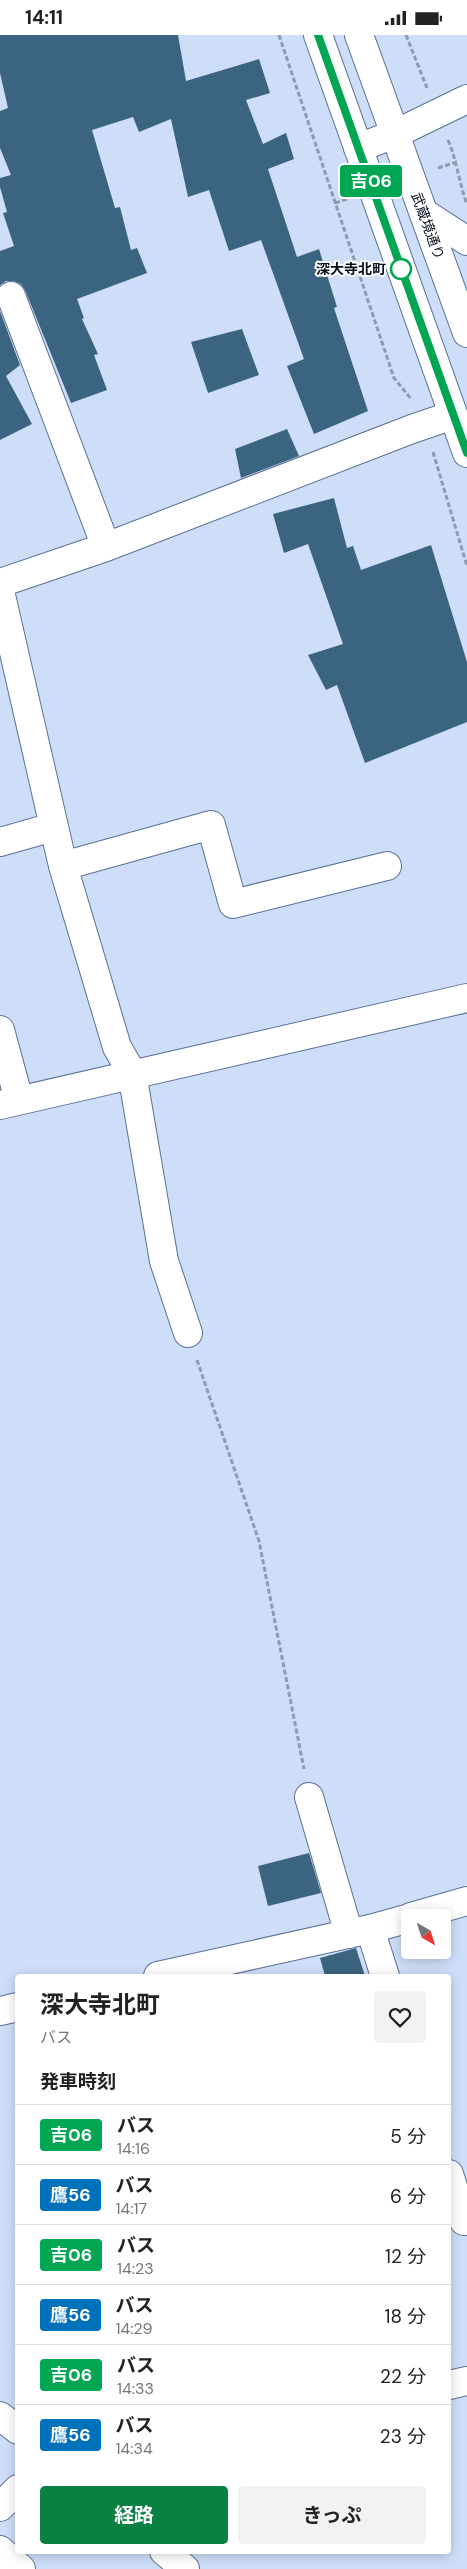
<!DOCTYPE html>
<html lang="ja">
<head>
<meta charset="utf-8">
<style>
	body { margin:0; font-family:"DM Sans","Noto Sans JP",sans-serif; background:#f2f2f2; color:#222; height:100vh; display:flex; flex-direction:column; font-size:19px; white-space:nowrap }
	* { box-sizing:border-box; margin:0 }
	p { font-size:16px; color:#767676 }
	.icon { flex:none; width:28px; height:28px; fill:none; stroke:currentColor; stroke-width:2; stroke-linecap:round; stroke-linejoin:round }
	.map { position:relative; flex:1; overflow:hidden }
	.side { position:absolute; left:15px; top:1939px; width:436px; height:580px; display:flex; flex-direction:column; background:#fff; border-radius:5px; box-shadow:0 2px 12px #0003 }
	.side>* { flex:none }
	.badge { padding:0 10px; border-radius:4px; font-size:18px; line-height:32px }
	.needle { width:32px; rotate:141deg }
	.fabs { position:absolute; left:401px; top:1874px; display:grid; gap:10px }
	.fabs a { display:grid; place-items:center; width:50px; height:50px; border-radius:5px; background:#fff; box-shadow:0 2px 12px #0003; font-size:25px }
	.map>.badge { position:absolute; translate:-50% -50%; box-shadow:0 0 0 2px #fff }
	h2 { padding:0 25px; font-size:19px; line-height:45px }
	.round { display:grid; place-items:center; flex:none; width:52px; height:52px; border-radius:5px; background:#f2f2f2 }
	.summary { display:flex; align-items:center; justify-content:space-between; height:85px; padding:0 25px }
	h1 { font-size:24px; font-weight:700; line-height:38px }
	.cta { display:flex; gap:10px; margin-top:auto; padding:10px 25px }
	.cta a { flex:1; height:58px; border-radius:5px; background:#0b8043; color:#fff; font-size:20px; font-weight:700; line-height:58px; text-align:center }
	.cta a+a { background:#f2f2f2; color:#222 }
	ul { padding:0; list-style:none }
	li { display:flex; align-items:center; gap:15px; height:60px; padding:0 25px; border-top:1px solid #e0e0e0 }
	li div { flex:1 }
	li b { display:block; font-size:19px }
	li em { font-style:normal }
	li .badge { min-width:55px; font-weight:700; text-align:center }
	.status { display:flex; justify-content:space-between; align-items:center; height:35px; padding:0 25px; background:#fff; direction:ltr }
	.status svg { height:14px; fill:currentColor }
	.map>svg:first-child { display:block }
</style>
</head>
<body>
<div class="status"><b>14:11</b><svg viewBox="0 0 49 12"><path d="M0 12V9h3v3zM5 12V6h3v6zM10 12V3h3v9zM15 12V0h3v12zM26 1h20v11H26zM47 4h2v5h-2z"/></svg></div>
<div class="map">
<svg width="467" height="2534" viewBox="0 0 467 2534">
	<rect width="100%" height="100%" fill="#cedef8"/>
	<path fill="#3a647f" d="M0 0H178L186 46 259 24 270 58 246 65 263 109 286 98 294 124 268 134 297 222 319 214 337 272 334 273 368 376 314 399 287 331 304 324 261 205 229 216 209 155 188 162 171 84 139 97 133 82 92 95 115 173 120 172 131 215 137 213 147 238 77 264 84 283 82 284 98 319 94 320 107 355 71 368 25 255 21 249 14 246H6L0 250V216L14 211 3 178 7 177 0 152V143L11 140 0 113V76L8 73 0 38Z
		M0 276 20 330 6 341 32 389 0 405Z
		M242 294 259 340 208 358 191 307Z
		M287 394 299 421 241 443 235 414Z
		M334 463 347 513 353 511 361 535 431 510 467 627V687L365 728 337 650 326 655 308 620 343 609 308 509 284 518 273 479Z
		M309 1818 321 1858 268 1871 258 1831Z
		M356 1913 365 1941H325L320 1923Z"/>
	<g fill="none" stroke-linecap="round" stroke-linejoin="round">
		<defs>
			<path id="minor" d="M358 113 395 99 467 64
				M424 178 467 206
				M11 261 106 512
				M0 548 106 512 412 394 453 380
				M0 556 63 831 117 1012 132 1038 164 1226 188 1298
				M0 807 53 792
				M63 831 211 790 233 869 387 831
				M0 995 19 1065
				M0 1070 467 963
				M309 1762 349 1899
				M411 1882 467 1866
				M370 1894 385 1941
				M158 1941 370 1894 410 1883
				M0 1976 18 1972
				M449 2139 464 2186
				M449 2350 467 2346
				M0 2381 18 2395
				M0 2472 18 2454
				M0 2515 21 2534
				M164 2516 185 2534"/>
			<path id="major" d="M318 0 467 418
				M359 0 467 298"/>
		</defs>
		<use href="#minor" stroke="#597095" stroke-width="30"/>
		<use href="#major" stroke="#597095" stroke-width="30"/>
		<path stroke="#8d9ab0" stroke-width="3" stroke-dasharray="5 2.5" stroke-linecap="butt" d="M279 0 394 343 412 365
			M406 0 427 53
			M448 105C457 126 459 148 467 169
			M438 133 457 127
			M335 168 347 164
			M433 417 467 531
			M197 1325 259 1506 304 1734"/>
		<use href="#minor" stroke="#fff" stroke-width="28"/>
		<use href="#major" stroke="#fff" stroke-width="28"/>
	</g>
	<g fill="none" stroke-linecap="round" stroke-linejoin="round">
		<defs>
			<path id="line" d="M318 0 467 418"/>
		</defs>
		<use href="#line" stroke="#fff" stroke-width="11"/>
		<use href="#line" stroke="#00a651" stroke-width="8"/>
	</g>
	<circle fill="#fff" stroke="#00a651" stroke-width="2.5" cx="401" cy="234" r="10"/>
	<g text-anchor="middle" stroke-width="4" stroke-linejoin="round" paint-order="stroke">
		<g font-size="14" fill="#070f1d" stroke="#fefefe">
			<text transform="translate(428 191) rotate(70)" y="5">武蔵境通り</text>
		</g>
		<g font-size="14" font-weight="bold" fill="#070f1d" stroke="#fefefe" text-anchor="end">
			<text x="386" y="239">深大寺北町</text>
		</g>
	</g>
</svg>
<div class="fabs">
<a><svg class="needle" viewBox="-14 -14 28 28"><path d="M0-13l5 13h-10z" fill="#e53935"/><path d="M0 13l5-13h-10z" fill="#767676"/></svg></a>
</div>
<b class="badge" style="left:371px;top:146px;background:#00a651;color:#fff">吉06</b>
<section class="side">
<div class="summary"><div><h1>深大寺北町</h1><p>バス</p></div><a class="round"><svg class="icon" aria-label="heart" viewBox="0 0 24 24"><path d="M12 20l-8-8c-3-5 5-10 8-4 3-6 11-1 8 4z"/></svg></a></div>
<h2>発車時刻</h2>
<ul>
<li><span class="badge" style="background:#00a651;color:#fff">吉06</span><div><b>バス</b><p>14:16</p></div><em>5 分</em></li>
<li><span class="badge" style="background:#0072bc;color:#fff">鷹56</span><div><b>バス</b><p>14:17</p></div><em>6 分</em></li>
<li><span class="badge" style="background:#00a651;color:#fff">吉06</span><div><b>バス</b><p>14:23</p></div><em>12 分</em></li>
<li><span class="badge" style="background:#0072bc;color:#fff">鷹56</span><div><b>バス</b><p>14:29</p></div><em>18 分</em></li>
<li><span class="badge" style="background:#00a651;color:#fff">吉06</span><div><b>バス</b><p>14:33</p></div><em>22 分</em></li>
<li><span class="badge" style="background:#0072bc;color:#fff">鷹56</span><div><b>バス</b><p>14:34</p></div><em>23 分</em></li>
</ul>
<div class="cta"><a>経路</a><a>きっぷ</a></div>
</section>
</div>
</body>
</html>
